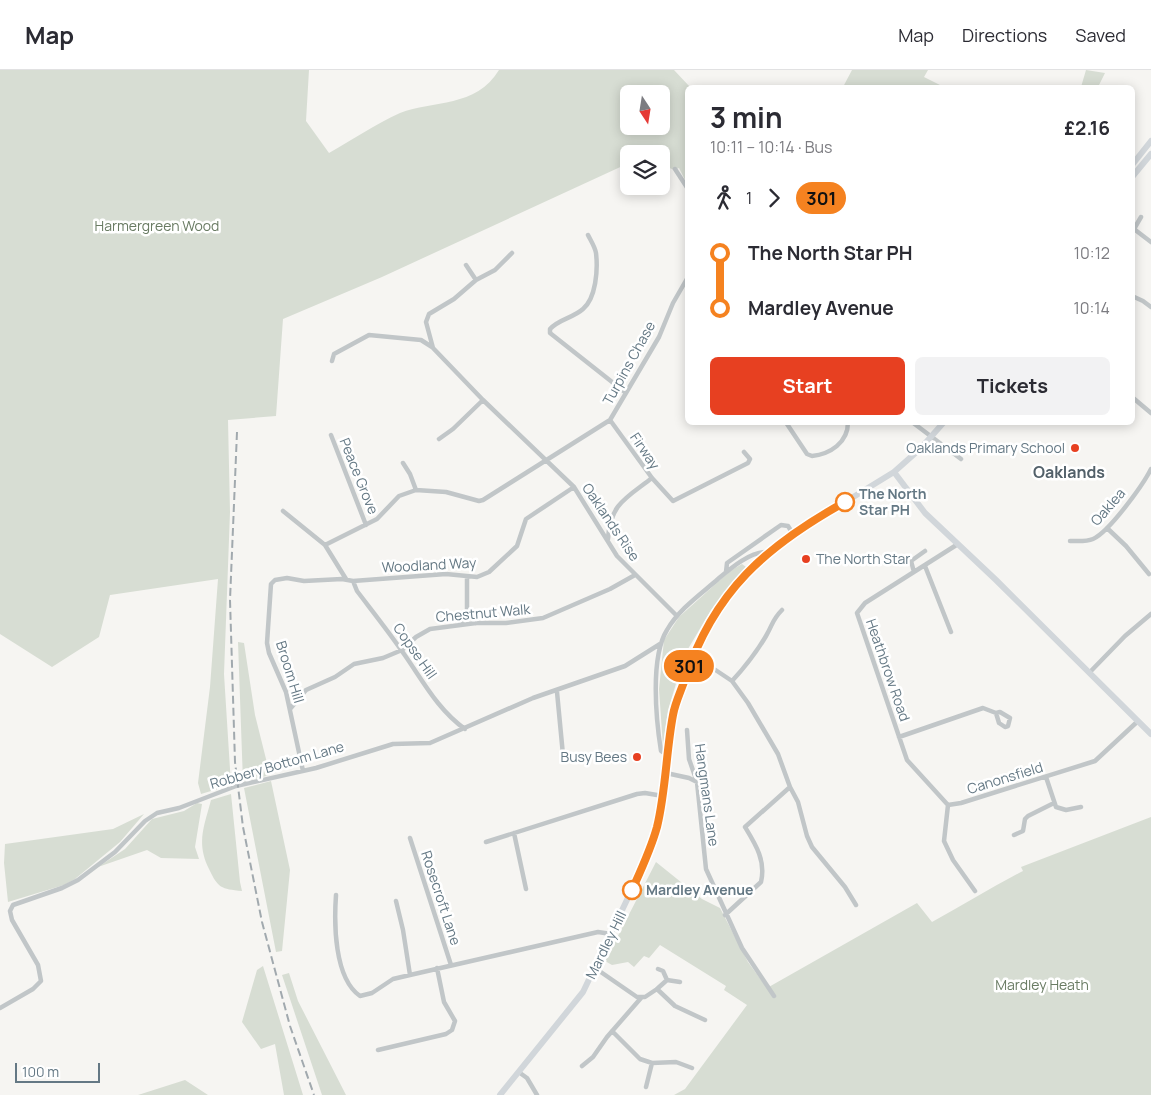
<!DOCTYPE html>
<html lang="en">
<head>
<meta charset="utf-8">
<style>
	body { margin:0; font-family:Manrope,sans-serif; background:#f2f2f3; color:#2b2b33; height:100vh; display:flex; flex-direction:column; font-size:19px; white-space:nowrap }
	* { box-sizing:border-box; margin:0 }
	p { font-size:16px; color:#7c7c81 }
	.icon { flex:none; width:28px; height:28px; fill:none; stroke:currentColor; stroke-width:2; stroke-linecap:round; stroke-linejoin:round }
	.map { position:relative; flex:1; overflow:hidden }
	.sheet { position:absolute; left:685px; top:15px; width:450px; height:340px; display:flex; flex-direction:column; background:#fff; border-radius:8px; box-shadow:0 2px 12px #0003 }
	.sheet>* { flex:none }
	.badge { padding:0 10px; border-radius:16px; font-size:18px; line-height:32px }
	.needle { width:32px; rotate:168deg }
	.controls { position:absolute; left:620px; top:15px; display:grid; gap:10px }
	.controls a { display:grid; place-items:center; width:50px; height:50px; border-radius:8px; background:#fff; box-shadow:0 2px 12px #0003; font-size:25px }
	.scale { position:absolute; left:15px; bottom:12px; width:85px; box-sizing:border-box; padding-left:5px; border:2px solid #647884; border-top:0; font-size:14px; line-height:18px; white-space:nowrap; color:#647884; -webkit-text-stroke:4px #fff; paint-order:stroke }
	.map>.badge { position:absolute; translate:-50% -50%; box-shadow:0 0 0 2px #fff }
	.legs { display:flex; align-items:center; gap:8px; height:55px; padding:0 25px; font-size:16px }
	.legs p { margin-inline-start:auto }
	.overview { display:flex; align-items:center; justify-content:space-between; height:85px; padding:0 25px }
	h1 { font-size:28px; font-weight:700; line-height:38px }
	.action { display:flex; gap:10px; margin-top:auto; padding:10px 25px }
	.action a { flex:1; height:58px; border-radius:8px; background:#e74021; color:#fff; font-size:20px; font-weight:700; line-height:58px; text-align:center }
	.action a+a { background:#f2f2f3; color:#2b2b33 }
	ul { padding:0 25px; list-style:none }
	li { display:flex; align-items:center; gap:18px; height:55px; font-size:19px }
	li i { display:grid; place-items:center; width:8px; height:100%; margin:0 6px; background:currentColor }
	li i::after { content:''; width:12px; height:12px; margin:-6px; border:4px solid; border-radius:50%; background:#fff }
	li p { margin-inline-start:auto }
	li:first-child i { background:linear-gradient(#0000 50%,currentColor 0) }
	li:last-child i { background:linear-gradient(currentColor 50%,#0000 0) }
	header { display:flex; align-items:center; gap:30px; box-sizing:border-box; height:70px; padding:0 25px; background:#fff; border-bottom:1px solid #e1e1e2 }
	header strong { font-size:24px }
	nav { display:flex; gap:28px; margin-inline-start:auto; font-size:18px }
	.map>svg:first-child { display:block }
</style>
</head>
<body>
<header>
<strong>Map</strong>
<nav><a>Map</a><a>Directions</a><a>Saved</a></nav>
</header>
<div class="map">
<svg width="1151" height="1025" viewBox="0 0 1151 1025">
	<rect width="100%" height="100%" fill="#f6f5f2"/>
	<path fill="#d7ddd3" fill-rule="evenodd" d="M0 0H309L306 51 329 83C352 70 376 54 400 43 433 30 476 38 499 0H674L690 17 688 18 687 114 679 98 674 100 661 94V84H629V93L382 207 283 249 276 346 228 350 230 442 224 604 231 715 201 724 198 713 210 617 218 509 110 525 99 567 52 597 0 564ZM629 24H661V56H629Z
		M852 0H928L924 7 944 17H843Z
		M1086 0 1105 3 1098 17H1081Z
		M742 494 746 497 711 540 685 584 668 640 663 677 659 619 664 570 679 547 730 501Z
		M238 572 244 573 255 645 270 705 243 712Z
		M271 711 290 800 282 881 276 882 244 718Z
		M231 724 240 812 242 821C221 819 218 818 209 799 196 773 204 757 211 730Z
		M197 733 202 734 195 777 199 789 161 788 147 780 98 797 125 779 152 749 184 741Z
		M144 744 120 772 75 809 64 815 8 832 4 793 5 774 113 759Z
		M1151 747V1025H674L685 1019 747 935 724 920 726 916 660 875 649 888 644 886 634 897 628 892 612 895 605 891 656 792 702 829 720 838 748 892 767 918 917 833 932 852C963 835 992 817 1023 801L1021 797Z
		M263 896 303 1025H284L275 974 261 979 242 952 257 900Z
		M289 903 298 931 346 1025H322L282 905Z
		M185 1010 208 1025H138Z"/>
	<g fill="none" stroke-linecap="round" stroke-linejoin="round">
		<path stroke="#c1c6c8" stroke-width="4.5" d="M675 99 688 119
			M1141 147 1134 159 1151 172
			M588 165C591 171 595 177 596 183 598 200 596 228 583 239 573 248 559 249 550 259V263L626 323
			M512 183 495 200 476 210 454 229 429 244 426 252 433 278 483 330 574 417 617 486 677 546
			M466 195 476 210
			M1132 226 1143 231 1151 237
			M332 291 334 284 369 265 421 270 432 277
			M1132 327 1151 343
			M610 350 652 408 673 431 748 393 750 389 744 382
			M912 352 961 389
			M787 354 807 384 812 386C830 384 848 373 848 352
			M331 365 366 455
			M439 369 453 359 483 330
			M403 393 410 404 416 420
			M283 441 325 475
			M1107 458 1126 476 1149 504
			M608 469C610 434 626 428 652 408
			M1070 471C1078 471 1086 472 1093 469 1109 462 1143 415 1151 399
			M925 496 951 562
			M726 502 727 493 781 455 788 456 793 464
			M914 502 911 491 925 481
			M467 507V543L476 553
			M346 509 325 475 377 449 399 426 416 420 446 422 479 431 483 430 610 350 659 267 673 233 688 207
			M353 511 357 521C373 542 389 562 404 584 423 611 438 640 465 659
			M459 555 467 543
			M693 585 732 611 748 633 778 684 790 717 798 732 807 766 812 777 845 817 856 835
			M1090 602 1125 566 1151 544
			M732 611C745 597 756 583 766 566 773 554 772 550 782 540
			M557 622 563 685
			M290 639 306 620 335 607 354 594 383 588 402 580 416 567 430 559 476 553H506L543 548 610 519 635 505
			M1000 642 1010 648 1008 656 1005 657 999 653 996 643Z
			M687 660 689 689 697 712 706 799 742 878 774 926
			M899 667 983 638 996 643
			M667 685 661 681C656 650 650 587 667 560 679 539 701 524 718 509 731 498 751 481 768 482
			M303 701 286 622 269 583 267 573 271 514 275 510 287 508 304 511 342 509 353 511 446 504 477 507 489 502 517 476 526 449 574 417
			M666 703 689 708 697 712
			M1046 707 1056 737 1066 740 1081 737
			M948 735 907 690 857 543 865 533 958 474
			M948 735 961 733 1095 691 1138 651
			M948 735 944 771 953 790 975 821
			M514 763 526 819
			M1014 765 1023 761 1025 749 1028 746 1054 733
			M410 768 451 895
			M486 772 637 724 645 723 663 726
			M336 825C334 853 334 908 360 926L372 923 393 909 410 905 598 862 611 864
			M396 831 403 860 410 905
			M725 845 761 812C766 791 756 775 745 757L790 717
			M595 898 637 927H645L657 919 675 936 705 950
			M658 899 663 901 667 910 680 912
			M657 919 667 910
			M0 938 33 919 41 911 38 895 12 850 10 841 13 835 62 818 78 810 115 782 145 751 157 743 179 738 236 716 316 698 393 674 430 673 533 628 625 596 660 574
			M612 961 640 989 652 993 676 992 692 998
			M378 980 446 964 452 960 455 951 444 932 437 898
			M582 996 593 987 607 967 641 928
			M520 1003 527 1008 537 1025
			M646 1017 652 993"/>
		<path stroke="#d1d6da" stroke-width="6" d="M1132 95 1151 71
			M1132 107 1151 84
			M894 402 925 443 996 510 1151 664
			M500 1025 583 922 646 790 657 757 663 726 673 643 693 585 716 541 737 514 768 482 793 464 894 402 921 378 944 352"/>
		<path stroke="#a1a9ae" stroke-width="2" stroke-dasharray="8 4" stroke-linecap="butt" d="M237 362 230 530 235 692 243 757 262 852 290 956 314 1025"/>
	</g>
	<g fill="none" stroke-linecap="round" stroke-linejoin="round">
		<defs>
			<path id="line-1" d="M632 820C641 800 651 779 657 757 666 720 666 682 673 645 675 633 681 621 685 609 714 521 766 476 845 432"/>
		</defs>
		<use href="#line-1" stroke="#fff" stroke-width="11"/>
		<use href="#line-1" stroke="#f58220" stroke-width="8"/>
	</g>
	<g fill="#e74021" stroke="#fff" stroke-width="2">
		<circle cx="1075" cy="378" r="5"/>
		<circle cx="806" cy="489" r="5"/>
		<circle cx="637" cy="687" r="5"/>
	</g>
	<g fill="#fff" stroke="#f58220" stroke-width="2.5">
		<circle cx="845" cy="432" r="9"/>
		<circle cx="632" cy="820" r="9"/>
	</g>
	<g text-anchor="middle" stroke-width="5" stroke-linejoin="round" paint-order="stroke">
		<g font-size="14" fill="#697b63" stroke="#fff">
			<text x="157" y="161">Harmergreen Wood</text>
			<text x="1042" y="920">Mardley Heath</text>
		</g>
		<g font-size="14" fill="#647884" stroke="#fff">
			<text transform="translate(629 293) rotate(-61)" y="5">Turpins Chase</text>
			<text transform="translate(645 381) rotate(56)" y="5">Firway</text>
			<text transform="translate(359 406) rotate(68)" y="5">Peace Grove</text>
			<text transform="translate(1108 437) rotate(-49)" y="5">Oaklea</text>
			<text transform="translate(611 452) rotate(56)" y="5">Oaklands Rise</text>
			<text transform="translate(429 495) rotate(-3)" y="5">Woodland Way</text>
			<text transform="translate(483 543) rotate(-5)" y="5">Chestnut Walk</text>
			<text transform="translate(415 581) rotate(55)" y="5">Copse Hill</text>
			<text transform="translate(888 600) rotate(71)" y="5">Heathbrow Road</text>
			<text transform="translate(290 602) rotate(73)" y="5">Broom Hill</text>
			<text transform="translate(277 695) rotate(-16)" y="5">Robbery Bottom Lane</text>
			<text transform="translate(1005 708) rotate(-17)" y="5">Canonsfield</text>
			<text transform="translate(707 725) rotate(82)" y="5">Hangmans Lane</text>
			<text transform="translate(441 828) rotate(72)" y="5">Rosecroft Lane</text>
			<text transform="translate(606 875) rotate(-64)" y="5">Mardley Hill</text>
		</g>
		<g font-size="14" fill="#647884" stroke="#fff" text-anchor="end">
			<text x="1065" y="383">Oaklands Primary School</text>
			<text x="816" y="494" text-anchor="start">The North Star</text>
			<text x="627" y="692">Busy Bees</text>
		</g>
		<g font-size="14" font-weight="bold" fill="#647884" stroke="#fff" text-anchor="start">
			<text x="859" y="429">The North<tspan x="859" dy="16">Star PH</tspan></text>
			<text x="646" y="825">Mardley Avenue</text>
		</g>
		<g font-size="16" font-weight="bold" fill="#526069" stroke="#fff">
			<text x="1069" y="408">Oaklands</text>
		</g>
	</g>
</svg>
<div class="controls">
<a><svg class="needle" viewBox="-14 -14 28 28"><path d="M0-13l5 13h-10z" fill="#e53935"/><path d="M0 13l5-13h-10z" fill="#7c7c81"/></svg></a>
<a><svg class="icon" aria-label="layers" viewBox="0 0 24 24"><path d="M12 4l9 5-9 5-9-5zM3 14l9 5 9-5"/></svg></a>
</div>
<div class="scale">100 m</div>
<b class="badge" style="left:689px;top:596px;background:#f58220;color:#111">301</b>
<section class="sheet">
<div class="overview"><div><h1>3 min</h1><p>10:11 – 10:14 · Bus</p></div><b>£2.16</b></div>
<div class="legs"><svg class="icon" aria-label="walk" viewBox="0 0 24 24"><circle cx="13" cy="4" r="2"/><path d="M13 8l-2 6 4 7M11 14l-3 7M7 12l3-4h3l4 4"/></svg>1<svg class="icon" aria-label="forward" viewBox="0 0 24 24"><path d="M9 5l7 7-7 7"/></svg><b class="badge" style="background:#f58220;color:#111">301</b></div>
<ul>
<li><i style="color:#f58220"></i><b>The North Star PH</b><p>10:12</p></li>
<li><i style="color:#f58220"></i><b>Mardley Avenue</b><p>10:14</p></li>
</ul>
<div class="action"><a>Start</a><a>Tickets</a></div>
</section>
</div>
</body>
</html>
